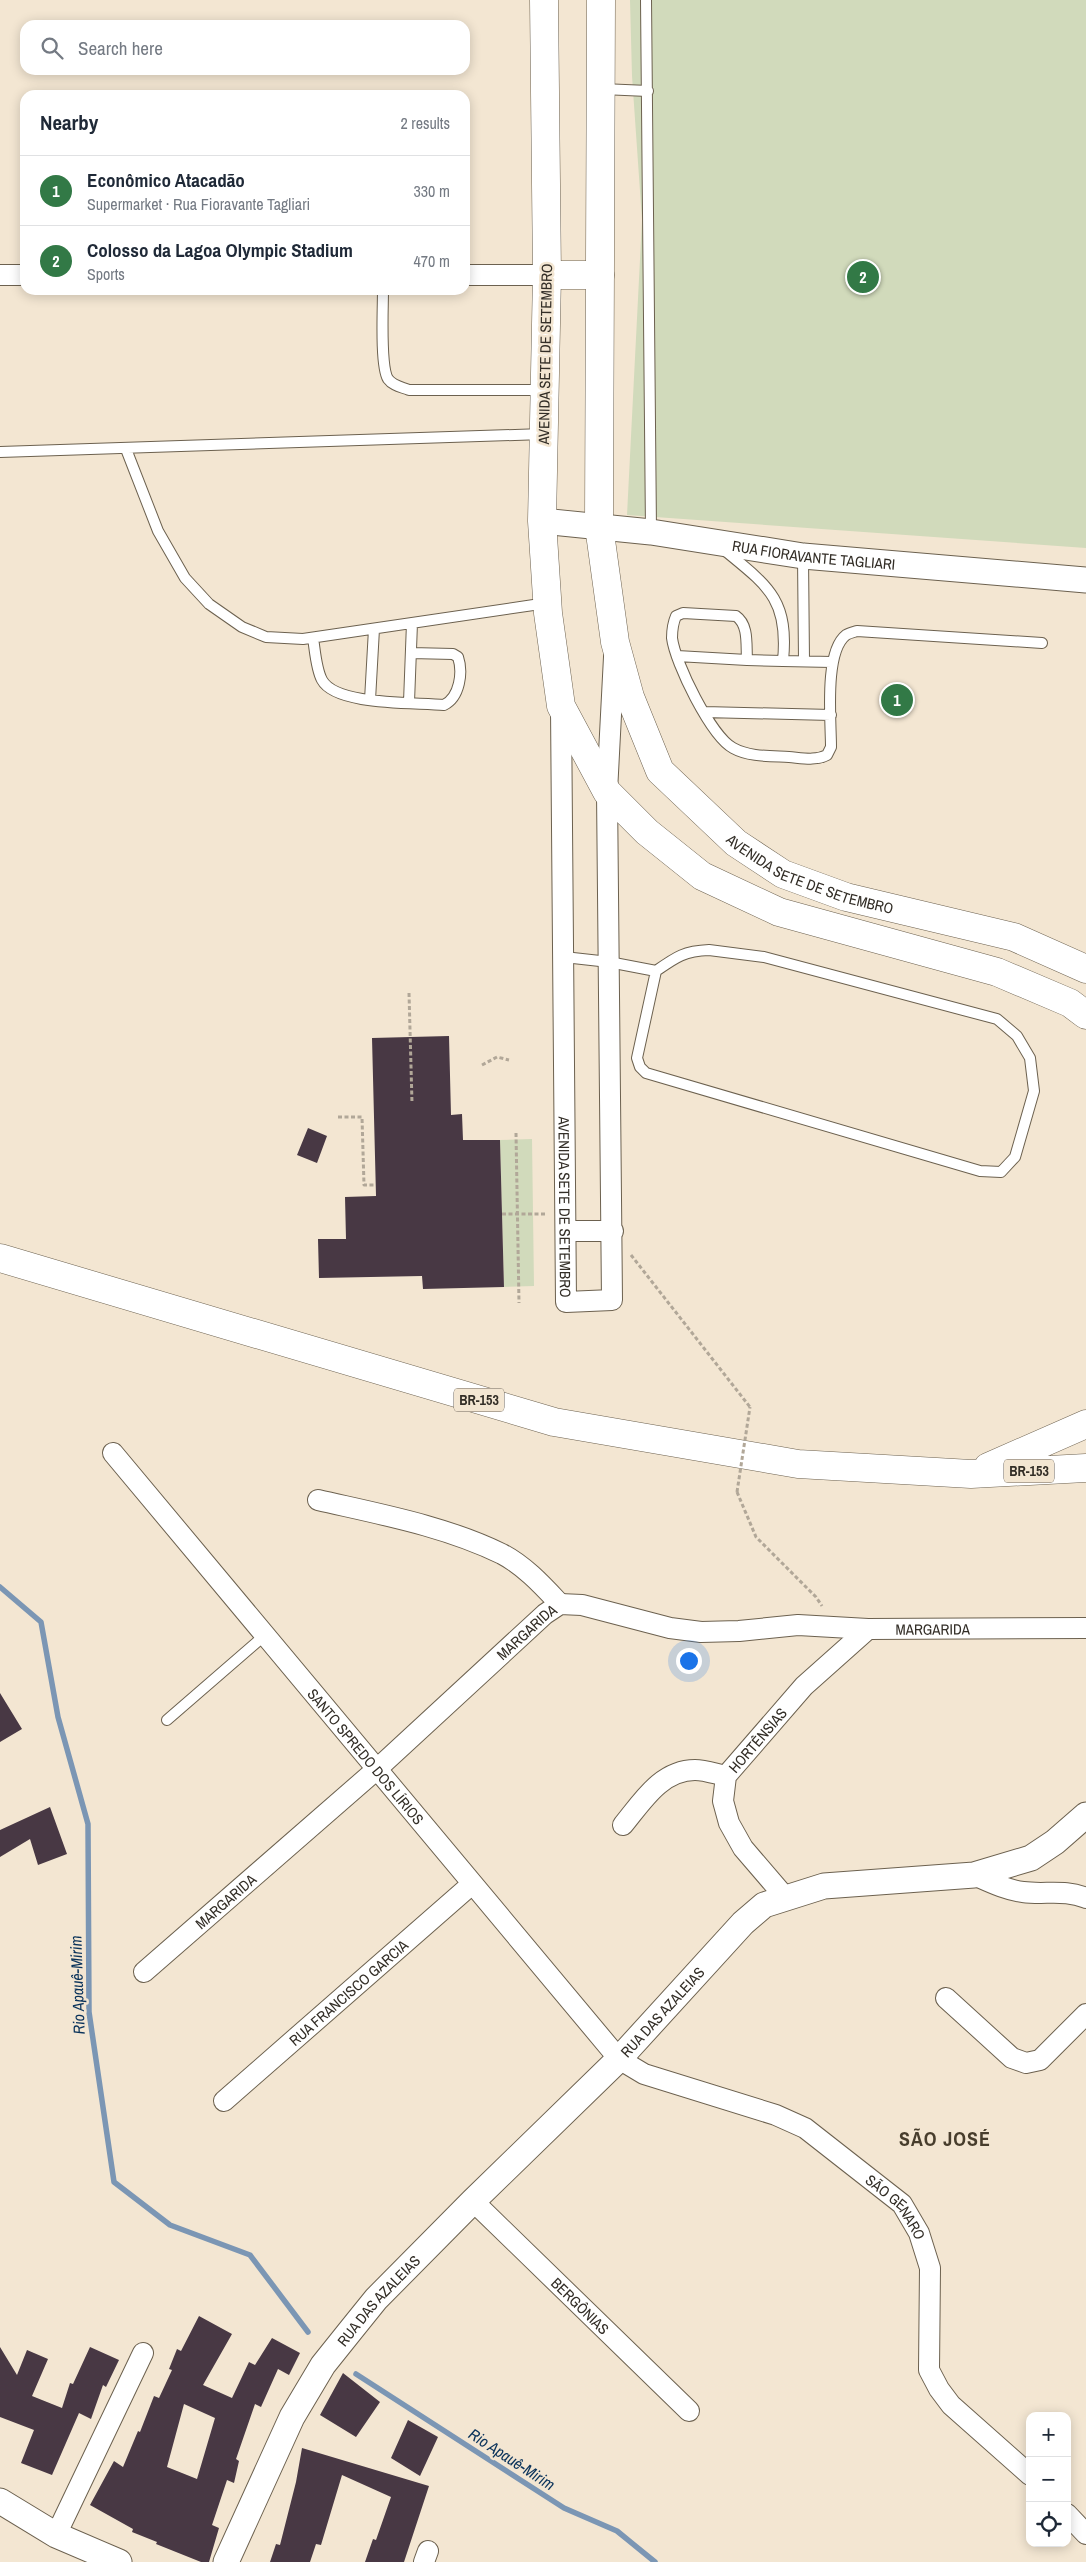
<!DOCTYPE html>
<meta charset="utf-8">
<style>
body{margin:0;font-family:"Archivo Narrow",sans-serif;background:#f2f2f3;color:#1f2937}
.controls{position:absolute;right:15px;bottom:15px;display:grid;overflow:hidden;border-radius:10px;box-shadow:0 2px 12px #0003}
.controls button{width:45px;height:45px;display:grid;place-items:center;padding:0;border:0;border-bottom:1px solid #e0e1e3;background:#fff;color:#1f2937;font:25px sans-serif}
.you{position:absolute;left:688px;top:1660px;width:18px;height:18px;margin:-12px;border:4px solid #fff;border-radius:50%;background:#1a73e8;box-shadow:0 0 0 8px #1a73e833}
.badge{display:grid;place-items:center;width:32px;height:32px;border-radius:50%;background:#327946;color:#fff;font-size:16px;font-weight:700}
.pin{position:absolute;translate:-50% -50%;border:2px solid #fff;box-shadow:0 1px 5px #0006}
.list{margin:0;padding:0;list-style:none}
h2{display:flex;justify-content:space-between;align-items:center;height:65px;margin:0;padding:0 20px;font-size:21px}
h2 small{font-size:16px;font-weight:400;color:#747a83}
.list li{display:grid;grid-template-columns:32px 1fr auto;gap:15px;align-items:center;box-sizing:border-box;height:70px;padding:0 20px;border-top:1px solid #e0e1e3}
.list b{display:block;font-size:19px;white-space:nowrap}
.list p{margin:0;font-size:16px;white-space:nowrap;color:#747a83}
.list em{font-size:16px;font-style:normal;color:#747a83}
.icon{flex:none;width:28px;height:28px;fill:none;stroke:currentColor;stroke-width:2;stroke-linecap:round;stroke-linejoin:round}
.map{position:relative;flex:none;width:1086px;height:2562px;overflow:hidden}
.search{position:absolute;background:#fff;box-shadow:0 2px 12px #0003;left:20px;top:20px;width:450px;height:55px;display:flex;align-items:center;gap:12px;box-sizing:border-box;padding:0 18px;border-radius:15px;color:#747a83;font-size:19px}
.panel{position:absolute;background:#fff;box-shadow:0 2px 12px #0003;left:20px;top:90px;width:450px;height:205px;border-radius:15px}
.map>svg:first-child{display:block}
</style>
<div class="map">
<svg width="1086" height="2562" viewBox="0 0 1086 2562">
<rect width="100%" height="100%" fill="#f3e6d2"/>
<!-- green -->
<path fill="#d1dabb" d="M630,0H1086V548L627,515L642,220L632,76Z
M532,1139L534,1286L504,1287L500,1140Z"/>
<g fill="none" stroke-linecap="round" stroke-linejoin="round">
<!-- stream -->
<path stroke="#7b96b4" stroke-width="5.5" d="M0,1587L41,1622L58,1717L88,1824L89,2012L114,2182L170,2225L250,2255L308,2332
M356,2374L564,2508L617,2531L655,2562"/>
</g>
<!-- building -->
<path fill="#483844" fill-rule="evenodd" d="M449,1036L451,1115L462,1114L463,1140H500L504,1287L423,1289L422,1276L319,1278L318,1239H346L345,1197L376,1196L372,1038Z
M308,1128L327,1136L317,1163L297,1155Z
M0,1693L22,1729L0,1742Z
M50,1807L67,1854L38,1865L30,1839L0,1857V1830Z
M199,2316L232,2334L203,2385L232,2398L249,2362L255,2365L272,2338L300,2353L289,2375L278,2369L261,2407L255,2404L236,2459L239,2461L234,2483L227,2480L212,2525L219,2528L209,2562H201L156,2544L157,2542L132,2532L133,2529L90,2505L114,2461L123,2467L138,2431L140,2432L154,2396L159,2398L172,2370L169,2369L177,2349L181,2351ZM184,2404L215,2418L197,2479L167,2467Z
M0,2347L17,2375L27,2350L48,2359L32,2396L62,2408L70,2383L73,2384L90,2347L119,2360L106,2387L103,2385L91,2419L79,2413L52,2475L21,2463L34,2430L0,2417Z
M343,2373L380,2402L356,2437L320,2415Z
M408,2420L438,2437L420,2476L391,2458Z
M302,2448L429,2486L404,2562H365L373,2539L376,2540L391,2497L342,2475L321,2545L316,2544L310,2562H270L276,2544L280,2545L296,2482Z"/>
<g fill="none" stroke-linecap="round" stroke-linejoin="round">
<defs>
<path id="service" d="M646,0L651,531
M602,89L648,91
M383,290C383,308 380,366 388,379C393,386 402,387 409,390H544
M126,449L158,531L185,578L209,604L242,627L266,637L303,639L547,603
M0,452L543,434
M723,549C768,586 789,599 783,661L747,660C746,645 749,625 736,616L683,613L676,616C673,623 672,630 672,638C675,663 711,736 733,748C749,757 771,756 789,757C802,758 816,761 827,755L831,747C831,721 824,652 846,635C849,633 854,632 857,631L1042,643
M803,557L804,661
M313,638C315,650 316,669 322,680C336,706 416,702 444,705C460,697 463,672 458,657L453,654L411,653
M677,656L747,660
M783,661L832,662
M370,700L374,629
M409,702L412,623
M704,712L831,715
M709,950L764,957L997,1019L1017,1036L1030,1058L1034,1091L1015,1157L1001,1172L980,1171L646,1073L640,1067L637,1058L656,971C676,957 684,951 709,950Z
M564,957L609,962L656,971
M167,1720L264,1636"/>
<g id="minor">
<path d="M0,275H25"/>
<path d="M465,275H547"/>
<path id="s1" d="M561,708L566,1302L612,1300L607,792L614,657"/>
<path d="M566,1231H613"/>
<path id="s2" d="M113,1453L619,2059L644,2074L776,2115L805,2128L902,2204L919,2233L930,2268L929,2370L939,2389L951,2405L1030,2475"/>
<path d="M318,1500C379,1514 445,1526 502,1554C525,1566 543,1586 560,1604"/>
<path d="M623,1825C642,1802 661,1770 695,1770C705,1770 716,1774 726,1776"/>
<path d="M974,1875C990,1882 1006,1890 1023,1892C1044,1895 1066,1889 1086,1898"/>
<path id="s3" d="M785,1897L743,1848L729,1823L723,1801L726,1776L804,1686L868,1629"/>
<path id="s4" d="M144,1972L377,1769L545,1614L560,1604L582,1605L670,1628L701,1632L739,1631L798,1625L868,1629L1086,1628"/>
<path d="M946,1998L1012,2058L1026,2063L1040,2060L1086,2014"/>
<path id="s5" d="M224,2101L472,1884"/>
<path id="s6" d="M473,2201L689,2411"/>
<path d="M1067,2514L1086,2534"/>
<path d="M56,2535L143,2353"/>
<path d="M424,2562L428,2551"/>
</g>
<g id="tertiary">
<path id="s7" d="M542,521L651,532L803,556L1086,580"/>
<path d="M0,2501L56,2535L119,2562"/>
<path id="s8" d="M226,2562L292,2417L323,2365L351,2330L376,2299L473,2201L619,2059L743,1923L764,1905L824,1886L974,1875L1031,1858L1055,1842L1086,1815"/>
</g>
<g id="primary">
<path d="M544,0L547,275L542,521L548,613L561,706L607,792L647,832L702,876L779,912L997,972L1070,1003L1086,1015"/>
<path id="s9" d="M601,0L599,526L615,642L630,697L660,771L736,843L783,874L846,897L1014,937L1086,969"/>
<path d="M547,275H600"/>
</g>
<path id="trunk" d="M0,1258L554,1422L798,1464L971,1474L1086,1468
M988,1467L1086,1424"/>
</defs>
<!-- service casing -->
<use href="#service" stroke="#6c614f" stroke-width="12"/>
<!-- minor casing -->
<use href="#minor" stroke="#6c614f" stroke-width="22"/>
<!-- tertiary casing -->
<use href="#tertiary" stroke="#6c614f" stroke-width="27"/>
<!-- primary casing -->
<use href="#primary" stroke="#6c614f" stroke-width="29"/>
<!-- trunk casing -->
<use href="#trunk" stroke="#6c614f" stroke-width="29"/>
<!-- path -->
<path stroke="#b1a798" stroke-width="3" stroke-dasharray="4 2.5" stroke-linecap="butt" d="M409,993L412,1103
M482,1065L497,1057L509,1060
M338,1117H362L364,1185H375
M516,1133L519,1303
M502,1214H546
M631,1255L750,1407
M737,1492L756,1537L816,1597L822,1606"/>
<!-- service -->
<use href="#service" stroke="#fff" stroke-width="10"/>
<!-- minor -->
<use href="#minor" stroke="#fff" stroke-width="20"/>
<!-- tertiary -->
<use href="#tertiary" stroke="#fff" stroke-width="25"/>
<!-- primary -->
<use href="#primary" stroke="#fff" stroke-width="28"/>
<!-- trunk -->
<use href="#trunk" stroke="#fff" stroke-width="28"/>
<!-- path-bridge -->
<path stroke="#b1a798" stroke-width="3" stroke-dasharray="4 2.5" stroke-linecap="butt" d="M737,1492L750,1407"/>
</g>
<g text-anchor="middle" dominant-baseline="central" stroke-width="5" stroke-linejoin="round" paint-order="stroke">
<!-- shield labels -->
<g fill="#f3e6d2" stroke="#6d655a" stroke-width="1">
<rect x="454" y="1388.5" width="50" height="23" rx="4"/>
<rect x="1004" y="1459.5" width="50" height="23" rx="4"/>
</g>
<g font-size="14" font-weight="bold" fill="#332e27">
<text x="479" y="1400">BR-153</text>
<text x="1029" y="1471">BR-153</text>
</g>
<!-- street labels -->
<g font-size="15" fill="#332e27" stroke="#f3e6d2">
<text transform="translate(545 354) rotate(-89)">AVENIDA SETE DE SETEMBRO</text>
<text stroke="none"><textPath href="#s7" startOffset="274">RUA FIORAVANTE TAGLIARI</textPath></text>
<text stroke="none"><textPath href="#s9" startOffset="966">AVENIDA SETE DE SETEMBRO</textPath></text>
<text stroke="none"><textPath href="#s1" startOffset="499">AVENIDA SETE DE SETEMBRO</textPath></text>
<text stroke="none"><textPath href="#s4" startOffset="932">MARGARIDA</textPath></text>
<text stroke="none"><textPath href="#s4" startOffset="512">MARGARIDA</textPath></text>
<text stroke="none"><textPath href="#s3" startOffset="189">HORTÊNSIAS</textPath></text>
<text stroke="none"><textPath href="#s2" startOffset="395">SANTO SPREDO DOS LÍRIOS</textPath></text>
<text stroke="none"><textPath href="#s4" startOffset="108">MARGARIDA</textPath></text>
<text stroke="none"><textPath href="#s5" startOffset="165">RUA FRANCISCO GARCIA</textPath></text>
<text stroke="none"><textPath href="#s8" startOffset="710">RUA DAS AZALEIAS</textPath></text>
<text stroke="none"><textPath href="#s2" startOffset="1110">SÃO GENARO</textPath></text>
<text stroke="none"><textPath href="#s8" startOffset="305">RUA DAS AZALEIAS</textPath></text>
<text stroke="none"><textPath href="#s6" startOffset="150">BERGÔNIAS</textPath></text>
</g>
<!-- water labels -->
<g font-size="16" font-style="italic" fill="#09325a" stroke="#f3e6d2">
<text transform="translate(77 1985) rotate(-92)">Rio Apauê-Mirim</text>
<text transform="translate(512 2459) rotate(33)">Rio Apauê-Mirim</text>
</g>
<!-- district labels -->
<g font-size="20" font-weight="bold" letter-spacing="1" fill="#473d2c" stroke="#f3e6d2">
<text x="945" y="2138">SÃO JOSÉ</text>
</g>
</g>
</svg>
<div class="controls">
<button>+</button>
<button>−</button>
<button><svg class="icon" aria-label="locate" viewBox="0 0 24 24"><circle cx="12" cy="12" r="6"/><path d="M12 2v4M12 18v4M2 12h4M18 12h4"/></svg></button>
</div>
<div class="you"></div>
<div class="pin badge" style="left:897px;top:700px">1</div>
<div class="pin badge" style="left:863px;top:277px">2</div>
<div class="search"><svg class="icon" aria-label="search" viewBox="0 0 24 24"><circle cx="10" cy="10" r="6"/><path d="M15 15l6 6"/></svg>Search here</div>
<section class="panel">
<h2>Nearby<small>2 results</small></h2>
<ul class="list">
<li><span class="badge">1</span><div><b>Econômico Atacadão</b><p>Supermarket · Rua Fioravante Tagliari</p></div><em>330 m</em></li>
<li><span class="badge">2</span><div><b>Colosso da Lagoa Olympic Stadium</b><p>Sports</p></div><em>470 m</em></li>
</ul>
</section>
</div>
